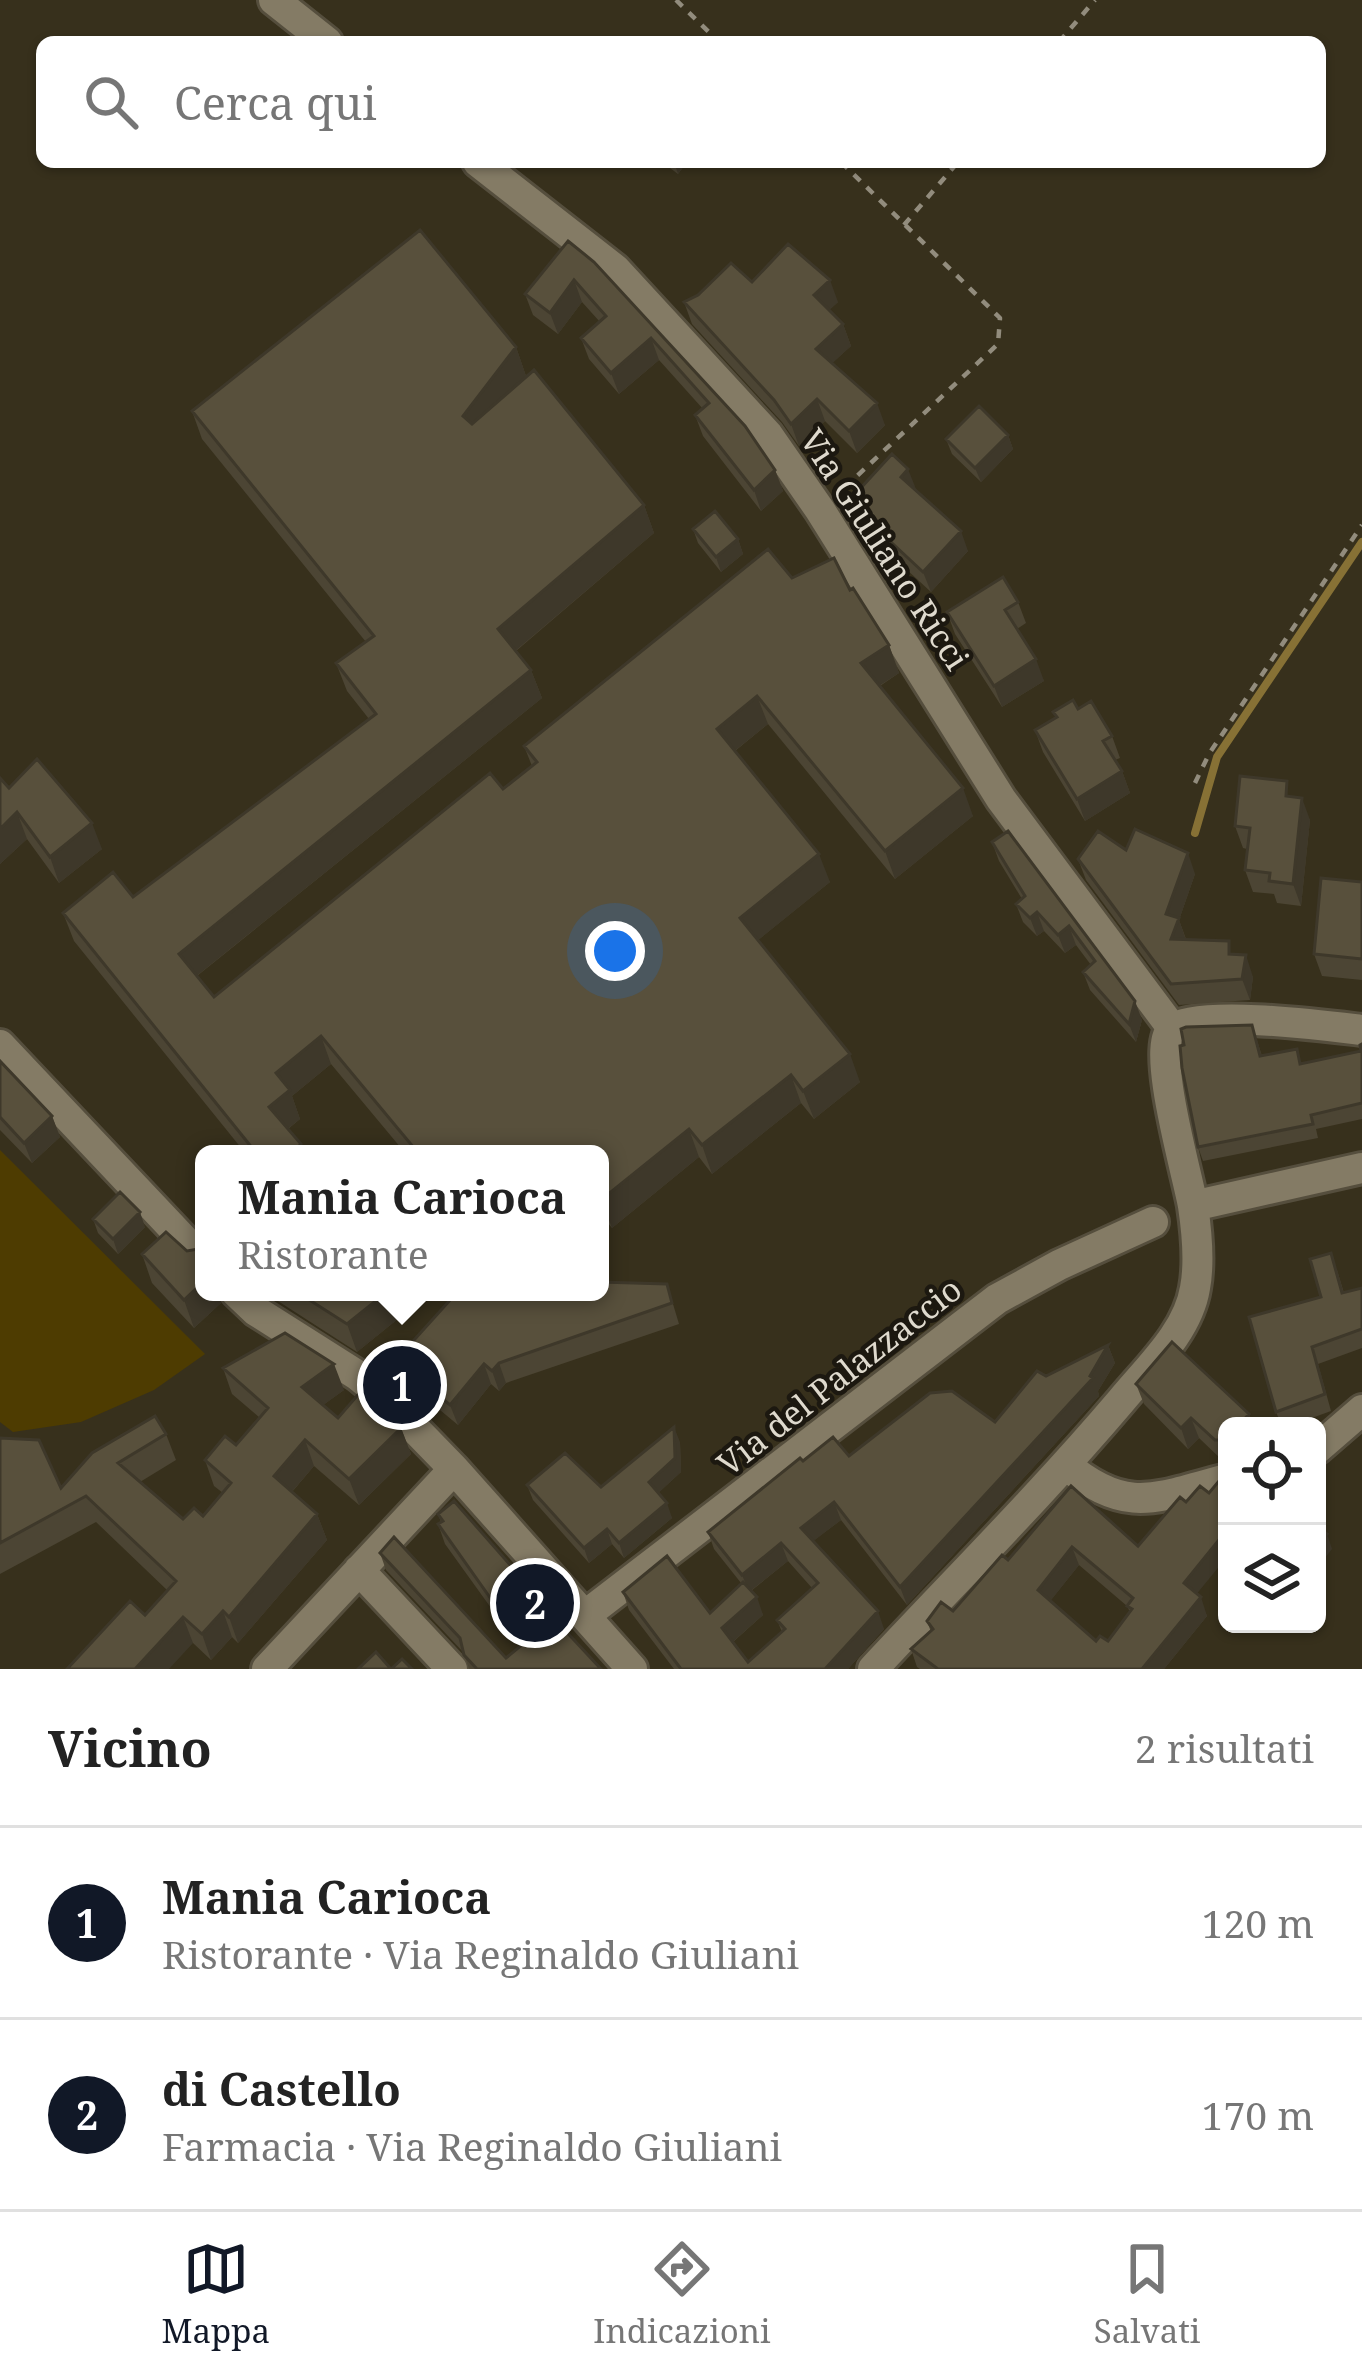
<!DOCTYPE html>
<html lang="it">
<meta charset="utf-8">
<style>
body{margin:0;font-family:"Noto Serif",serif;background:#f6f6f6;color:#222}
.controls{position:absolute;right:36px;bottom:36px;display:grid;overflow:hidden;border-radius:18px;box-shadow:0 3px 9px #0004}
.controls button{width:108px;height:108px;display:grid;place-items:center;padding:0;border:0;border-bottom:3px solid #e0e0e0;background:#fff;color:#222;font:60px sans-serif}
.you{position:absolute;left:615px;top:951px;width:42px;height:42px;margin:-30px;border:9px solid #fff;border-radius:50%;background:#1a73e8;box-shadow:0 0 0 18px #1a73e833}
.badge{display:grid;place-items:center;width:78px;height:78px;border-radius:50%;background:#111827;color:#fff;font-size:39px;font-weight:700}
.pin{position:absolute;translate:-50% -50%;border:6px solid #fff;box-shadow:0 3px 12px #0006}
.popup{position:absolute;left:195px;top:1145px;width:414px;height:156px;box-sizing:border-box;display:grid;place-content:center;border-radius:18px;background:#fff;filter:drop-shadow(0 3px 9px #0005);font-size:39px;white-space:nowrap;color:#767676}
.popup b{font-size:45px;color:#222}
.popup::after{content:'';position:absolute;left:50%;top:100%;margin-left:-24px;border:24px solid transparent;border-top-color:#fff}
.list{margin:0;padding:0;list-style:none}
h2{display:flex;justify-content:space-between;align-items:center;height:156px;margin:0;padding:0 48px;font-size:51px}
h2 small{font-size:39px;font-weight:400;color:#767676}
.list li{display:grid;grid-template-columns:78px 1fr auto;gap:36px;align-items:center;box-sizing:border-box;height:192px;padding:0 48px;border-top:3px solid #e0e0e0}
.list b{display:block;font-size:45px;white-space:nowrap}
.list p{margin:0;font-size:39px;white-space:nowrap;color:#767676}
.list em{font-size:39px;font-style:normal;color:#767676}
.icon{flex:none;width:66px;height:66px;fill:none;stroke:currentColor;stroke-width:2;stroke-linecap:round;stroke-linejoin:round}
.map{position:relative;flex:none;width:1362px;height:1669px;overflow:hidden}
.search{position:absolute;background:#fff;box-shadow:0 3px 9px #0004;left:36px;right:36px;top:36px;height:132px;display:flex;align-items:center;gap:30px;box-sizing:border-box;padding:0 42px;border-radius:18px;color:#767676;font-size:45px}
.sheet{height:540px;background:#fff}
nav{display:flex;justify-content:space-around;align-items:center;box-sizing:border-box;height:168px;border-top:3px solid #e0e0e0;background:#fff;font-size:33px;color:#767676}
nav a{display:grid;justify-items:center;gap:6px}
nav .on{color:#111827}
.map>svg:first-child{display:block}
</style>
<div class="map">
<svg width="1362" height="1669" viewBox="0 0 1362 1669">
<rect width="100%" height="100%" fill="#37301c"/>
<!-- green -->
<path fill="#4e3c01" d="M0,1150L205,1354L154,1390L81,1422L13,1432L0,1422Z"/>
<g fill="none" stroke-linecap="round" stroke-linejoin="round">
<!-- stream -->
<path stroke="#877135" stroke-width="8" d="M1195,833L1217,757L1362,542"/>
<defs>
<path id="minor" d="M274,0L327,42
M478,162L615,269L768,435L820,510L1001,799L1172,1028
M0,1045L204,1261
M1193,1206L1362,1168
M236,1292L256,1311L357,1375L386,1399L454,1469L632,1669
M1317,1449L1362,1410
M1066,1465C1127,1516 1157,1497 1227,1479
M359,1570L452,1669
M587,1614L997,1299L1059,1265L1153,1222
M267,1669L454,1469
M873,1669C956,1580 1042,1494 1121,1401C1148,1368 1188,1332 1195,1288C1200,1262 1197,1233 1193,1206C1188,1176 1150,1047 1172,1029C1197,1009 1328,1026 1362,1030"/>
</defs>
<!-- minor casing -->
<use href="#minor" stroke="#554e3d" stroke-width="36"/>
<!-- path -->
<path stroke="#928c7d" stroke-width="4.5" stroke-dasharray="9 9" stroke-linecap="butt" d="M676,0L719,42
M1059,42L1095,0
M841,162L1000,318L998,344L842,490
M904,225L958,162
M1195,783L1209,754L1362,525"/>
<!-- minor -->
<use href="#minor" stroke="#847b65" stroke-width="30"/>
</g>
<!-- wall -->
<path fill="#4c4534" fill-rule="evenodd" d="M662,162H687L678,174Z
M568,241L775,470L783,491L761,511L703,436L695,415L703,409L659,360L619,394L589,359L581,338L600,322L582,302L558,334L533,315L525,294Z
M752,282L838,302L829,310L843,324L851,346L832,363L885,425L857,453L825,421L799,446L782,422L692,324L684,302Z
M516,347L526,376L523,379L644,505L654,533L516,651L531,670L542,698L197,976L214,997L503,789L532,766L524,746L792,578L850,590L889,645L899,673L880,686L973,816L895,879L768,724L735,751L830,882L758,940L860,1082L814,1119L801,1103L712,1174L699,1157L612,1228L600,1214V1154H406L331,1064L292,1096L300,1119L288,1129L305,1154H246L74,941L63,913L133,897L369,719L347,691L336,663L366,642L202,439L192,411Z
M1008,435L1013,449L981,482L952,454L946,439Z
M915,489L968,551L931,592L855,522L848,502Z
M693,529L738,539L743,554L721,572L698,543Z
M1018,602L1026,623L1017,629L1044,681L1002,707L955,634L947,612Z
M1078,709L1112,736L1120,758L1115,760L1122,771L1130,793L1085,821L1043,752L1035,730L1056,717L1053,712Z
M0,778L9,788L102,849L59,883L27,839L0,864Z
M1293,797L1310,820L1301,906L1277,903L1274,894L1253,892L1245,870L1247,849L1243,848L1235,826Z
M1008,831L1142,1020L1136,1042L1090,990L1083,972L1091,965L1076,945L1065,953L1044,931L1037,936L1023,922L1016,904L1022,899L999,861L992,842Z
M1126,850L1195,874L1179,920L1186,939L1234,954L1253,977L1250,1000L1179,1005L1086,880L1078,859Z
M1362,882V980L1322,976L1314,954Z
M1252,1025L1262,1056L1303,1063L1361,1051L1362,1044V1119L1316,1129L1318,1138L1203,1161L1198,1147Z
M0,1061L52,1116L60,1137L32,1163L0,1130Z
M93,1219L145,1227L118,1254L98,1233Z
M187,1251L221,1303L194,1328L152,1283L142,1254Z
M1337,1270L1344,1293L1362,1288V1348L1318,1364L1331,1411L1290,1426H1282L1276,1412L1321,1297Z
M667,1284L679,1324L506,1383L499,1391L491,1384L458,1425L404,1380L396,1360L504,1298Z
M264,1292H430V1293L357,1352Z
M1108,1345L1115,1363L1098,1391L1099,1396L907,1605L841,1520L813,1541L884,1629L848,1669H674L629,1610L623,1592L710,1613L741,1583L714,1549L708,1532L803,1461L849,1456L995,1422L1046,1376ZM788,1561L812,1588L777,1620L782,1632L748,1662L733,1642L763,1615L751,1591Z
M223,1368L344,1390L323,1405L338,1418L401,1428L411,1454L359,1505L314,1466L292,1492L317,1514L327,1540L238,1643L232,1637L211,1660L193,1643L145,1615L167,1590L96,1522L0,1574V1438L61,1488L166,1434L176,1460L140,1482L183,1519L203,1516L223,1493L214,1486L205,1460L236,1445L260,1418L232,1394Z
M1136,1384L1249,1414L1253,1426H1227V1460H1222L1199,1438L1188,1449L1144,1404Z
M680,1442L681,1472L658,1493L672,1518L624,1558L612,1544L589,1563L533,1500L527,1485L601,1487Z
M1071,1486L1138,1546L1197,1594L1207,1616L1164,1669H920L917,1667L911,1649L931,1632L927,1621L953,1611L1008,1560ZM1079,1565L1127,1606L1130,1612L1108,1641H1096L1050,1601Z
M438,1514L526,1595L517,1602L520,1611L504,1626L445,1544L438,1524L441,1522Z
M380,1553L506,1658L543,1642L601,1669H469L464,1653L386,1570Z"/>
<!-- shaded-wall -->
<path fill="#3e382a" d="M674,162H687L678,174Z
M574,280L582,302L558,334L550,313Z
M830,280L838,302L822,317L814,295Z
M843,324L851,346L824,371L816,349Z
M651,338L659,360L619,394L611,373Z
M516,347L526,376L474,444L463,416Z
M817,399L825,421L799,446L791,424Z
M877,403L885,425L857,453L849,431Z
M1008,435L1013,449L981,482L975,468Z
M908,469L916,489L908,497L901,477Z
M775,470L783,491L761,511L754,490Z
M644,505L654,533L508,657L498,629Z
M961,531L968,551L931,592L923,572Z
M738,539L743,554L721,572L716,557Z
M889,645L899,673L871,691L861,663Z
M1036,659L1044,681L1002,707L994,686Z
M531,670L542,698L189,982L179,954Z
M757,696L768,724L727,757L717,729Z
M1122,771L1130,793L1085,821L1077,799Z
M963,788L973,816L895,879L885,851Z
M1302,798L1310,820L1301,906L1293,884Z
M17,812L27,839L0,864V829Z
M92,823L102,849L59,883L50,857Z
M1188,853L1195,874L1179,920L1186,940L1171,939L1166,914Z
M819,854L830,882L751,946L740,918Z
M1037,912L1044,931L1037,936L1030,918Z
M1069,926L1076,945L1065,953L1058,935Z
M1246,955L1253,977L1250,1000L1242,979Z
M1135,1001L1142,1020L1136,1042L1129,1024Z
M321,1036L331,1064L292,1096L300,1119L280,1135L269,1107L276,1073Z
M850,1054L860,1082L814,1119L803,1091Z
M791,1075L801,1103L712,1174L702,1145Z
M52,1116L60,1137L32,1163L24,1143Z
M689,1129L699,1157L612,1228L601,1200Z
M301,1144L305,1154H291Z
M140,1212L145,1227L118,1254L113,1239Z
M204,1281V1292H219L221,1303L194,1328L184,1300Z
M387,1292L430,1293L357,1352L347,1324Z
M1108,1345L1115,1363L1098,1391L1099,1396L907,1605L900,1587L1090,1376Z
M499,1363L506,1383L499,1391L492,1371Z
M334,1364L344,1390L311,1414L302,1387Z
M484,1364L491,1384L458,1425L450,1405Z
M1249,1414L1253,1426H1238Z
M1191,1418L1199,1438L1188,1449L1181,1428Z
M674,1427L680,1442L681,1472L654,1497L649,1482Z
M401,1428L411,1454L359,1505L349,1479Z
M305,1440L314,1466L283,1502L274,1476Z
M834,1502L841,1520L807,1546L801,1528Z
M667,1503L672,1518L624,1558L619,1543Z
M317,1514L327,1540L238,1643L229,1617Z
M607,1529L612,1544L589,1563L584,1548Z
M1227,1530V1557L1190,1602L1184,1583Z
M1327,1534L1332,1549L1317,1568V1546Z
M781,1543L788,1561L749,1592L742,1575Z
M1072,1547L1079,1565L1044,1609L1038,1590Z
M519,1575L526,1595L517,1602L520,1611L504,1626L496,1606L507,1584Z
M757,1597L763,1615L728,1646L722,1628Z
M1201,1597L1207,1616L1164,1669H1142Z
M223,1611L232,1637L211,1660L202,1634Z
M878,1611L884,1629L848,1669H825Z
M183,1617L193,1643L169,1669H135Z"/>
<!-- building -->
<path fill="#58503c" stroke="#3e382a" stroke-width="3" fill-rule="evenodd" d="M420,230L516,347L463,416L472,424L534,370L644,505L498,629L531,670L179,954L214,997L490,773L503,789L537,762L524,746L768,549L792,578L834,558L850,590L853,588L889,645L861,663L963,788L885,851L757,696L717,729L819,854L740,918L850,1054L803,1091L791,1075L702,1145L689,1129L601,1200L600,1154H419L321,1036L276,1073L290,1090L269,1107L301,1144L291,1154H257L63,913L113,872L133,897L376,714L336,663L374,636L192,411Z
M568,241L594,262L745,426L775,470L754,490L695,415L709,403L651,338L611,373L581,338L606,316L574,280L550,313L525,294Z
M788,244L830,280L814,295L843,324L816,349L877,403L849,431L817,399L791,424L774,400L684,302L698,295L731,263L752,282Z
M979,406L1008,435L975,468L946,439Z
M892,454L908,469L901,477L961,531L923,572L848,502Z
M715,511L738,539L716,557L693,529Z
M1003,577L1018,602L1005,610L1036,659L994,686L947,612Z
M1073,700L1078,709L1091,701L1112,736L1103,741L1122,771L1077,799L1035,730L1057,717L1053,712Z
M37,759L92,823L50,857L17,812L0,829V778L9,788Z
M1240,776L1287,781L1286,796L1302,798L1293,884L1269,881L1270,873L1245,870L1250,828L1235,826Z
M1135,829L1188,853L1166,914L1179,918L1171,939L1229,941V954L1246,955L1242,979L1171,984L1078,859L1098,831L1126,850Z
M1008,831L1135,1001L1129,1024L1083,972L1095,961L1069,926L1058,935L1037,912L1030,918L1016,904L1025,896L992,842Z
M1321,878L1362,882V959L1314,954Z
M1252,1025L1260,1056L1297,1049L1300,1064L1361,1051L1360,1045L1362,1044V1103L1311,1115L1313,1124L1198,1147L1182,1068L1180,1046L1184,1045L1181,1029L1186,1027Z
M0,1061L52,1116L24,1143L0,1117Z
M120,1192L140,1212L113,1239L93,1219Z
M166,1232L187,1251L204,1248V1281L184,1300L142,1254Z
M1331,1253L1342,1293L1362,1288V1329L1312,1347L1325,1394L1276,1412L1249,1317L1321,1297L1310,1259Z
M600,1282L667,1284L672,1303L499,1363L492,1371L484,1364L450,1405L396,1360L451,1299L504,1298L530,1292H600Z
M297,1292H387L347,1324Z
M285,1333L334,1364L302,1387L338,1418L363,1389L401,1428L349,1479L305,1440L274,1476L317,1514L229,1617L223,1611L202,1634L183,1617L135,1669H67L130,1601L145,1615L176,1581L86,1496L0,1543V1438L39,1440L61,1488L92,1453L155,1416L166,1434L118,1463L183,1519L194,1508L203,1516L231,1483L205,1460L225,1436L236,1445L268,1408L223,1368Z
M1172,1342L1249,1414L1238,1426H1227V1437L1224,1440H1215L1191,1418L1181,1428L1136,1384Z
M1108,1345L1090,1376L1093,1378L900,1587L834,1502L801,1528L878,1611L825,1669H681L623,1592L667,1556L710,1613L743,1582L757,1597L722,1628L748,1662L785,1629L777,1620L818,1583L781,1543L742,1575L708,1532L800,1458L803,1461L833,1437L849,1456L930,1393L952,1391L995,1422L1037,1371L1046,1376Z
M674,1427L675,1458L649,1482L667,1503L619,1543L607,1529L584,1548L527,1485L565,1453L601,1487Z
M1227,1478V1530L1184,1583L1201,1597L1142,1669H938L911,1649L933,1629L927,1621L941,1602L953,1611L1002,1555L1008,1560L1071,1486L1138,1546L1180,1497L1186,1502L1200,1486L1209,1493L1219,1481ZM1072,1547L1133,1598L1127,1606L1132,1609L1108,1641L1100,1636L1096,1641L1038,1590Z
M454,1501L519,1575L507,1584L513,1592L496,1606L438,1524L443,1521L438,1514Z
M1317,1526L1327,1534L1317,1546Z
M394,1537L506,1658L535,1634L543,1642L561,1626L601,1669H477L464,1655L460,1638L380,1553Z
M376,1652L391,1669L402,1659L412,1669H358Z"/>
<g text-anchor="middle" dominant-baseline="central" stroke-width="9" stroke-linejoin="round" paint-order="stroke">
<!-- street labels -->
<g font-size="33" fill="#dfdace" stroke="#1c1810">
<text transform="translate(885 549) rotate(57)">Via Giuliano Ricci</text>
<text transform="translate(839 1376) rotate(-38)">Via del Palazzaccio</text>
</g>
</g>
</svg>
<div class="controls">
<button><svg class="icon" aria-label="locate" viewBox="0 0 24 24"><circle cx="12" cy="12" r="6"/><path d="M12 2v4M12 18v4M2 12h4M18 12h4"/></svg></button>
<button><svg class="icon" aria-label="layers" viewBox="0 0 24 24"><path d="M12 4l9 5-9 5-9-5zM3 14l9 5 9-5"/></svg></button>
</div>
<div class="you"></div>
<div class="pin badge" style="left:402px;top:1385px">1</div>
<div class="popup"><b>Mania Carioca</b>Ristorante</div>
<div class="pin badge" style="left:535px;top:1603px">2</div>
<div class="search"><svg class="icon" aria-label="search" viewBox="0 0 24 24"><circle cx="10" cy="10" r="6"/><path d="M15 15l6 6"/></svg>Cerca qui</div>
</div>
<section class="sheet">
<h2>Vicino<small>2 risultati</small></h2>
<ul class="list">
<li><span class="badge">1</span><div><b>Mania Carioca</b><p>Ristorante · Via Reginaldo Giuliani</p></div><em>120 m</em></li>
<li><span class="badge">2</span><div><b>di Castello</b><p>Farmacia · Via Reginaldo Giuliani</p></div><em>170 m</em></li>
</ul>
</section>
<nav>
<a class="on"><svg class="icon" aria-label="map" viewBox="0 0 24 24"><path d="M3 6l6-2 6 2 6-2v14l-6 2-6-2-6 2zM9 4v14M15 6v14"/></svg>Mappa</a>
<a><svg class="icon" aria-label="directions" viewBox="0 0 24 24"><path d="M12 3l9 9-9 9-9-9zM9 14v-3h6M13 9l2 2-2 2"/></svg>Indicazioni</a>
<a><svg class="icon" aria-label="saved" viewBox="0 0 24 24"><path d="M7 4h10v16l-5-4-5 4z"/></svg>Salvati</a>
</nav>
